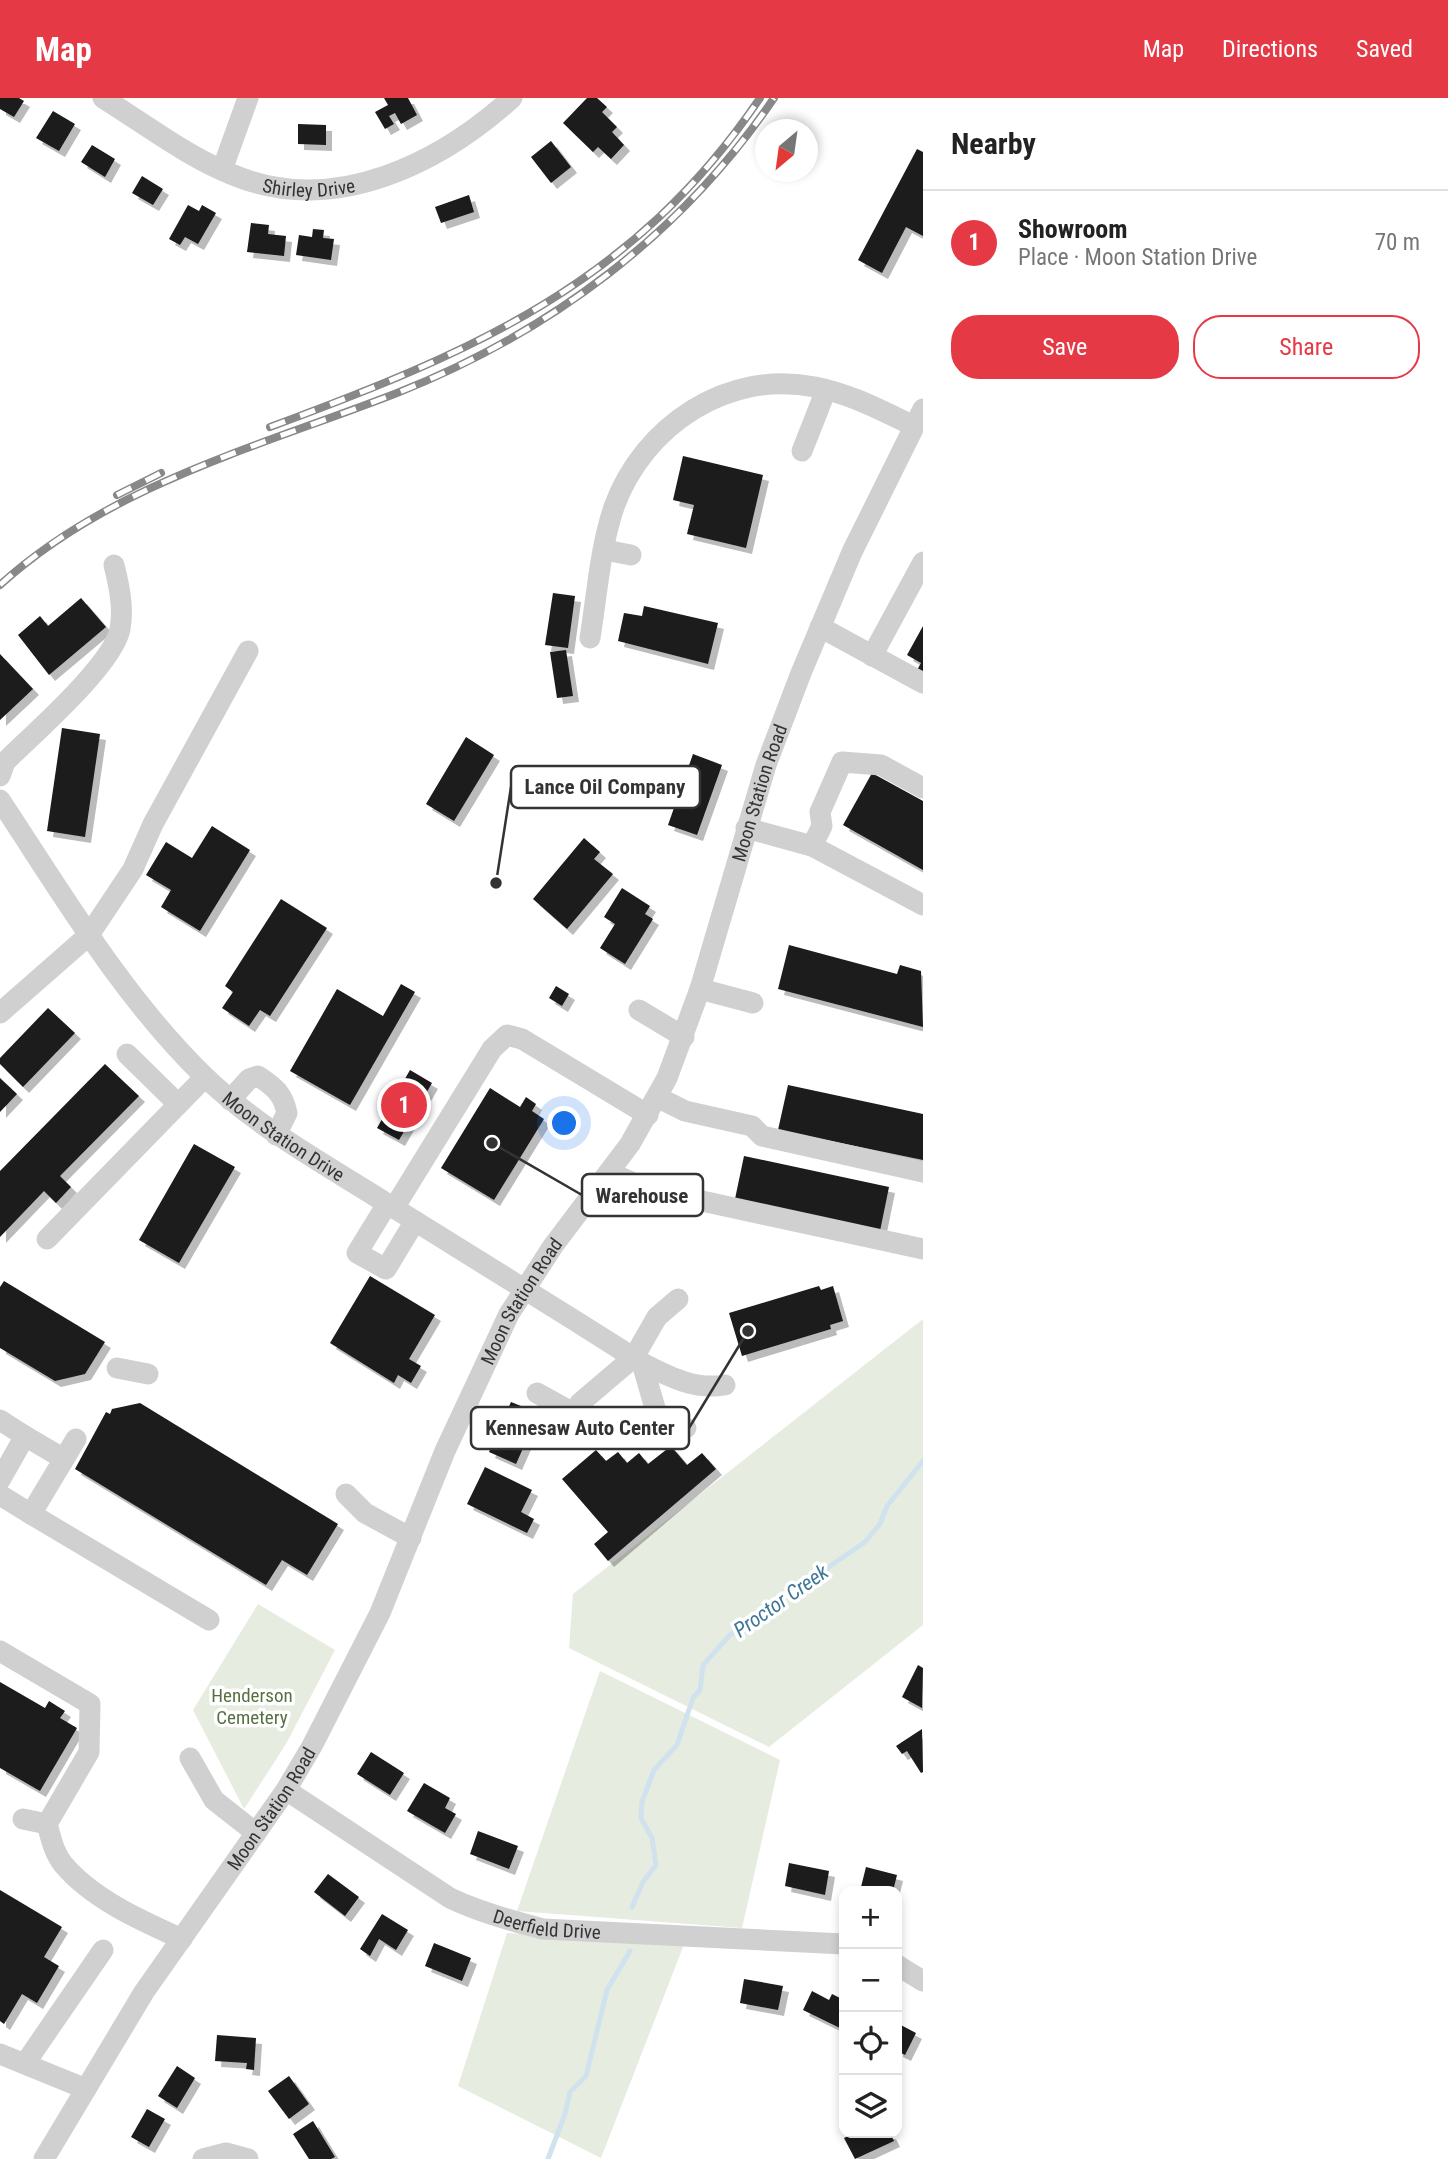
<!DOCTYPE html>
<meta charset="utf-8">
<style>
body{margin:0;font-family:"Roboto Condensed",sans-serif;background:#f6f6f6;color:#222}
.controls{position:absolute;right:21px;bottom:21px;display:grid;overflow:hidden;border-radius:14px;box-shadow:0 4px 10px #0003}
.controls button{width:63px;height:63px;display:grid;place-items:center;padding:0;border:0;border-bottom:2px solid #e0e0e0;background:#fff;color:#222;font:35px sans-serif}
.compass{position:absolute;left:755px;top:21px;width:63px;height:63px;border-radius:50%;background:#fff;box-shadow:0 4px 10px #0003;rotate:209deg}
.you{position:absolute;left:565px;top:1026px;width:24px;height:24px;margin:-18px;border:5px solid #fff;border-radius:50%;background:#1a73e8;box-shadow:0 0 0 10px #1a73e833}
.badge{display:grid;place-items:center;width:46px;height:46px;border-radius:50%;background:#e63946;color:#fff;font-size:23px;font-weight:700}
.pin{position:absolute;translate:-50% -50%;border:4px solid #fff;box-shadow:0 2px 7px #0006}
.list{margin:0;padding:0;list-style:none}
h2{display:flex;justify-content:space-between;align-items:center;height:91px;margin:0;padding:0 28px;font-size:30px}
h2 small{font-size:23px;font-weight:400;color:#767676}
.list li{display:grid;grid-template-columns:46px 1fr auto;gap:21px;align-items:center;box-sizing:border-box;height:105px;padding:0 28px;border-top:2px solid #e0e0e0}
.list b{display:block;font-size:26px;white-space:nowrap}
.list p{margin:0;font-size:23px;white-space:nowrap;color:#767676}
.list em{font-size:23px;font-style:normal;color:#767676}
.actions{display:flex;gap:14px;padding:21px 28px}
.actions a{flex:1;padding:16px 0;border:2px solid #e63946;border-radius:28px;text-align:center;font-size:24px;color:#e63946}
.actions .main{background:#e63946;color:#fff}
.icon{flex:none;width:38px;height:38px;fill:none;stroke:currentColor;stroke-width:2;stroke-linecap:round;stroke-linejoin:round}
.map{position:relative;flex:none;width:923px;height:2061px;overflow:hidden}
header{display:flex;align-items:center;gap:42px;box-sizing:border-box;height:98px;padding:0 35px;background:#e63946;color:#fff}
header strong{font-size:33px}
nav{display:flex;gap:38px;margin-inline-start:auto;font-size:24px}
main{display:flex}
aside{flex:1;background:#fff}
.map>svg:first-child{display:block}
</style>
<header>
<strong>Map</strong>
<nav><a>Map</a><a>Directions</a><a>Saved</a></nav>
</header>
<main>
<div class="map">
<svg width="923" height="2061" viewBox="0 0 923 2061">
<defs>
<filter id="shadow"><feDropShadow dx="6" dy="6" stdDeviation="0" flood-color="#0004"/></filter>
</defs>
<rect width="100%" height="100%" fill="#fff"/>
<!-- green -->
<path fill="#e6ecdf" d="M923,1221V1527L769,1649L569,1550L573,1496Z
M258,1506L335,1552L286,1646L244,1711L193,1612Z
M600,1573L780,1662L742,1830L517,1813Z
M507,1835L685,1844L601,2060L458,1988Z"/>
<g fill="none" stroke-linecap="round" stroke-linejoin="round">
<!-- stream -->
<path stroke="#cfe2ee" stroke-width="5" d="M632,1809L643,1784L656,1767L652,1740L641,1720L642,1704L654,1672L677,1647L693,1600L700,1592L703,1567L730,1537L865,1444L880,1426L887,1408L923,1363
M548,2061L565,2016L570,1994L586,1978L607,1892L630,1853"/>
</g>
<!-- building -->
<path fill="#1a1a1a" filter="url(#shadow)" d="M0,0H19L24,3L14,19L0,11Z
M384,0H408L417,17L401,26L395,15L389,18L394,26L385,31L375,14L388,7Z
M587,0H597L607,9L602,14L617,29L612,34L624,47L611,61L598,49L593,54L563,25Z
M53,13L75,26L59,53L36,40Z
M298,26L326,27V47L298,46Z
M551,43L571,69L551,85L531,59Z
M92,47L115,61L105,79L81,64Z
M917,51L923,54V138L906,129L882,175L858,162Z
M142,78L163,91L153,107L132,95Z
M469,97L474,114L441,125L435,109Z
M188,107L199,113L202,107L216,115L198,146L185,139L180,147L169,141Z
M251,125L269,127L268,136L286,138L284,158L247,154Z
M313,131L324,132L323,140L334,141L331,162L296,157L299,137L312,139Z
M683,358L763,377L746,450L687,436L694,407L673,402Z
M553,495L575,498L568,550L545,547Z
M81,500L106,529L49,577L18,537L40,518L48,528Z
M644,508L718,525L708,566L618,543L624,515L642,518Z
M923,528V575L917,572L921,565L907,557Z
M566,552L573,598L557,600L550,554Z
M0,556L33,591L0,622Z
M62,630L100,636L85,739L47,733Z
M466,639L494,657L454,723L426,706Z
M693,656L722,667L697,737L668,727Z
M872,675L923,703V772L843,727Z
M212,728L250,752L200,833L161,809L171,792L146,777L166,744L192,760Z
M584,740L600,754L594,761L613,776L567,831L533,801Z
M622,790L650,808L645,816L653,821L625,866L600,850L615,826L604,819Z
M281,801L327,830L270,918L260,912L249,928L222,910L233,894L225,888Z
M789,847L897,876L900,867L921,873L923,929L778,891Z
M401,886L415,894L350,1007L290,973L337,891L383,918Z
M556,888L569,896L562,908L549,900Z
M48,910L75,935L23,989L0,966V960Z
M105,966L139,998L60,1078L71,1089L56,1105L44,1093L0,1139V1073Z
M410,972L432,985L399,1042L377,1030Z
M0,980L17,996L0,1014Z
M788,987L923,1016V1062L778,1032Z
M490,990L520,1009L526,999L536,1006L532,1013L544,1021L494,1102L441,1070Z
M194,1046L235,1069L179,1165L139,1142Z
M744,1058L889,1089L880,1133L735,1101Z
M370,1178L435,1217L409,1261L421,1268L411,1285L398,1277L394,1285L330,1245Z
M4,1183L105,1244L85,1276L55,1283L0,1250V1189Z
M819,1188L821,1192L833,1188L843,1223L830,1227L831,1231L742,1258L729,1215Z
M511,1304L526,1310L528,1339L516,1366L489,1354Z
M140,1305L338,1426L307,1477L282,1462L266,1487L75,1371L106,1314L110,1316L112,1311Z
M671,1348L687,1367L702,1355L716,1371L608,1463L594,1446L608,1434L562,1381L596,1352L606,1363L618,1354L627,1365L639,1355L648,1366Z
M485,1369L532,1392L521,1414L534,1421L527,1435L467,1406Z
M918,1567L923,1570L922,1610L902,1599Z
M0,1584L45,1610L49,1603L65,1613L60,1620L77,1630L40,1693L0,1670Z
M922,1631L923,1674L921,1675L907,1653L902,1656L896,1648Z
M371,1654L404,1675L390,1697L357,1676Z
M424,1685L450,1700L445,1710L456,1716L445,1735L407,1713Z
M478,1733L518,1748L509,1771L470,1756Z
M789,1765L829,1773L825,1797L785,1788Z
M866,1769L897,1777L893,1793H860Z
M328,1776L359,1799L345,1818L314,1794Z
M0,1792L62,1829L44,1859L59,1868L37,1905L22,1896L4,1926L0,1923Z
M382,1816L408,1832L396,1852L379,1841L370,1858L360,1851Z
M434,1845L471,1860L462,1883L425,1868Z
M744,1881L783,1888L778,1912L740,1905Z
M812,1893L829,1902L832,1896L844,1902L842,1931L803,1912Z
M897,1925L916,1935L905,1957L897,1953Z
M217,1937L256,1940L254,1972L246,1971L247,1965L215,1963Z
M177,1968L195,1980L177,2010L158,1998Z
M289,1978L309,2006L289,2021L268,1993Z
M147,2011L165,2021L149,2049L131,2039Z
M313,2023L335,2059L331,2061H309L293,2036Z
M855,2035H890L894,2043L855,2061L844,2040Z"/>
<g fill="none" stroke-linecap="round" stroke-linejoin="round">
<!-- minor -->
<g stroke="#d0d0d0" stroke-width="21">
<path id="s1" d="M103,0C148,28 191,62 241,80C338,116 440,65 512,0"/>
<path d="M222,72L248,0"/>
<path d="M802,353L826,292"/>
<path d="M605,452L631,457"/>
<path d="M820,529L923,585"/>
<path d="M590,540C597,497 600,450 614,409C643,328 728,271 815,289C851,296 882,313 914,328"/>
<path d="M872,558L923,464"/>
<path d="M0,678L5,664C33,636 113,567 120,531C124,510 119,487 114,467"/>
<path id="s2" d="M0,702C63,797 122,898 204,978C258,1030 323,1065 386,1105C471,1158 557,1211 642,1265C670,1279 694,1292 725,1287"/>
<path d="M746,730L812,748L923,807"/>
<path d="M812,748L822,728L820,714L842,664L881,667L923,690"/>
<path d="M700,891L753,905"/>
<path d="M639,912L684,939"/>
<path d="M0,915L89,837L133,771L153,726L248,553"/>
<path d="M127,956L178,1006"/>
<path d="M657,999L685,1013L752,1028L762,1038L923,1074"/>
<path d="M230,1002L249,981L258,978C275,989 283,996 287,1015L276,1037"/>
<path d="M609,1074L647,1091L923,1151"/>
<path d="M387,1106L357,1155L386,1171L415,1123"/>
<path d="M394,1110L492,951L507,937L522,941L648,1017"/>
<path d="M47,1141L205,979"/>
<path d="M642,1265L659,1324L686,1330"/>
<path d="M117,1270L148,1276"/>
<path d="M537,1295L595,1327"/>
<path d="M574,1315L580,1305L634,1259L657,1219L678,1201"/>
<path d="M0,1322L25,1338"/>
<path d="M76,1341L31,1416L209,1522"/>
<path d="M0,1382L25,1338L64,1361"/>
<path d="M346,1396L365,1415L411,1440"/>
<path d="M0,1397L31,1416"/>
<path d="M0,1553L90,1606L89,1654L47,1726C51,1740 54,1755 63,1766C92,1801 142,1823 182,1841"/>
<path d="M190,1660L214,1702L256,1735"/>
<path id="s3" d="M286,1692L450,1800C479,1814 512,1823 543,1831L844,1846"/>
<path d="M23,1721L47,1726"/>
<path d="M897,1867L923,1883"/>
<path d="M0,1956L86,1991"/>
<path d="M26,1964L103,1852"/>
<path id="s4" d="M44,2061L144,1894L286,1692L312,1648L380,1515L445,1353L509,1216L553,1148L630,1046L667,980L700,891L766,667L801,575L852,454L923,311"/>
<path d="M203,2061L226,2055L248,2061"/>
</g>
<defs>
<path id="rail" d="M270,329C473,254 634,186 760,0
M117,397L161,375
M0,487C111,386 261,348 397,295C550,234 681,137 774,0"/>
</defs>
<!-- rail casing -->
<use href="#rail" stroke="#888" stroke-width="8"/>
<!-- rail -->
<use href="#rail" stroke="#fff" stroke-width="5" stroke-dasharray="16" stroke-linecap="butt"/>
</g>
<g text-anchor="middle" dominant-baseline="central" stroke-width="7" stroke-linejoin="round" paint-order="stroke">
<!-- street labels -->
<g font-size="19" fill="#333" stroke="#fff">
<text stroke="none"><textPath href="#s1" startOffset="229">Shirley Drive</textPath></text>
<text stroke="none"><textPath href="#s4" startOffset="1552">Moon Station Road</textPath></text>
<text stroke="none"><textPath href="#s2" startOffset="444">Moon Station Drive</textPath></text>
<text stroke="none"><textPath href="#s4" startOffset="985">Moon Station Road</textPath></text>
<text stroke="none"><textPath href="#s4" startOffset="418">Moon Station Road</textPath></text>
<text stroke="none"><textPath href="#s3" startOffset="298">Deerfield Drive</textPath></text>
</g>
<!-- park labels -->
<g font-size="19" fill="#56703f" stroke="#fff">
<text x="252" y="1597">Henderson<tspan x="252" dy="22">Cemetery</tspan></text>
</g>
<!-- water labels -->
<g font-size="21" font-style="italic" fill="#3f7597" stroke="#fff">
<text transform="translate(781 1503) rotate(-35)">Proctor Creek</text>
</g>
</g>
<!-- callouts -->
<path fill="none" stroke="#333" stroke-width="2.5" d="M496 785L511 689M492 1045L582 1097M748 1233L689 1330"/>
<g fill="#333" stroke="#fff" stroke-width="2.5">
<circle cx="496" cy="785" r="7"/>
<circle cx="492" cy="1045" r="7"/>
<circle cx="748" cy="1233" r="7"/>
</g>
<g fill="#fff" stroke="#333" stroke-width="2.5">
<rect x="511" y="668" width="189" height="42" rx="7"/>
<rect x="582" y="1076" width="121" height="42" rx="7"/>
<rect x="471" y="1309" width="218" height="42" rx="7"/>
</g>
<g font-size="21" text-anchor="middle" font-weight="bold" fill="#333">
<text x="605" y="696">Lance Oil Company</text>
<text x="642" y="1105">Warehouse</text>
<text x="580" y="1337">Kennesaw Auto Center</text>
</g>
</svg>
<div class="controls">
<button>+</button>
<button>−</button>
<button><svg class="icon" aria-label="locate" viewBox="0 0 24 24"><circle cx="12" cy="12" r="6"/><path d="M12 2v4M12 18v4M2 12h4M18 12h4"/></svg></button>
<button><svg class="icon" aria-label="layers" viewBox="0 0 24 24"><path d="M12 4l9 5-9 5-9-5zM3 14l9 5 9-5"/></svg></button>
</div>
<svg class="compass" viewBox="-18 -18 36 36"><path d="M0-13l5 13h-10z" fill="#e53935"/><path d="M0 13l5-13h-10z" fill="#767676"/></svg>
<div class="you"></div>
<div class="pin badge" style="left:404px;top:1007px">1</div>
</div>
<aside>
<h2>Nearby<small></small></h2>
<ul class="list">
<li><span class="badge">1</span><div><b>Showroom</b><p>Place · Moon Station Drive</p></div><em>70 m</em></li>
</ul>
<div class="actions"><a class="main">Save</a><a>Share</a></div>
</aside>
</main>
